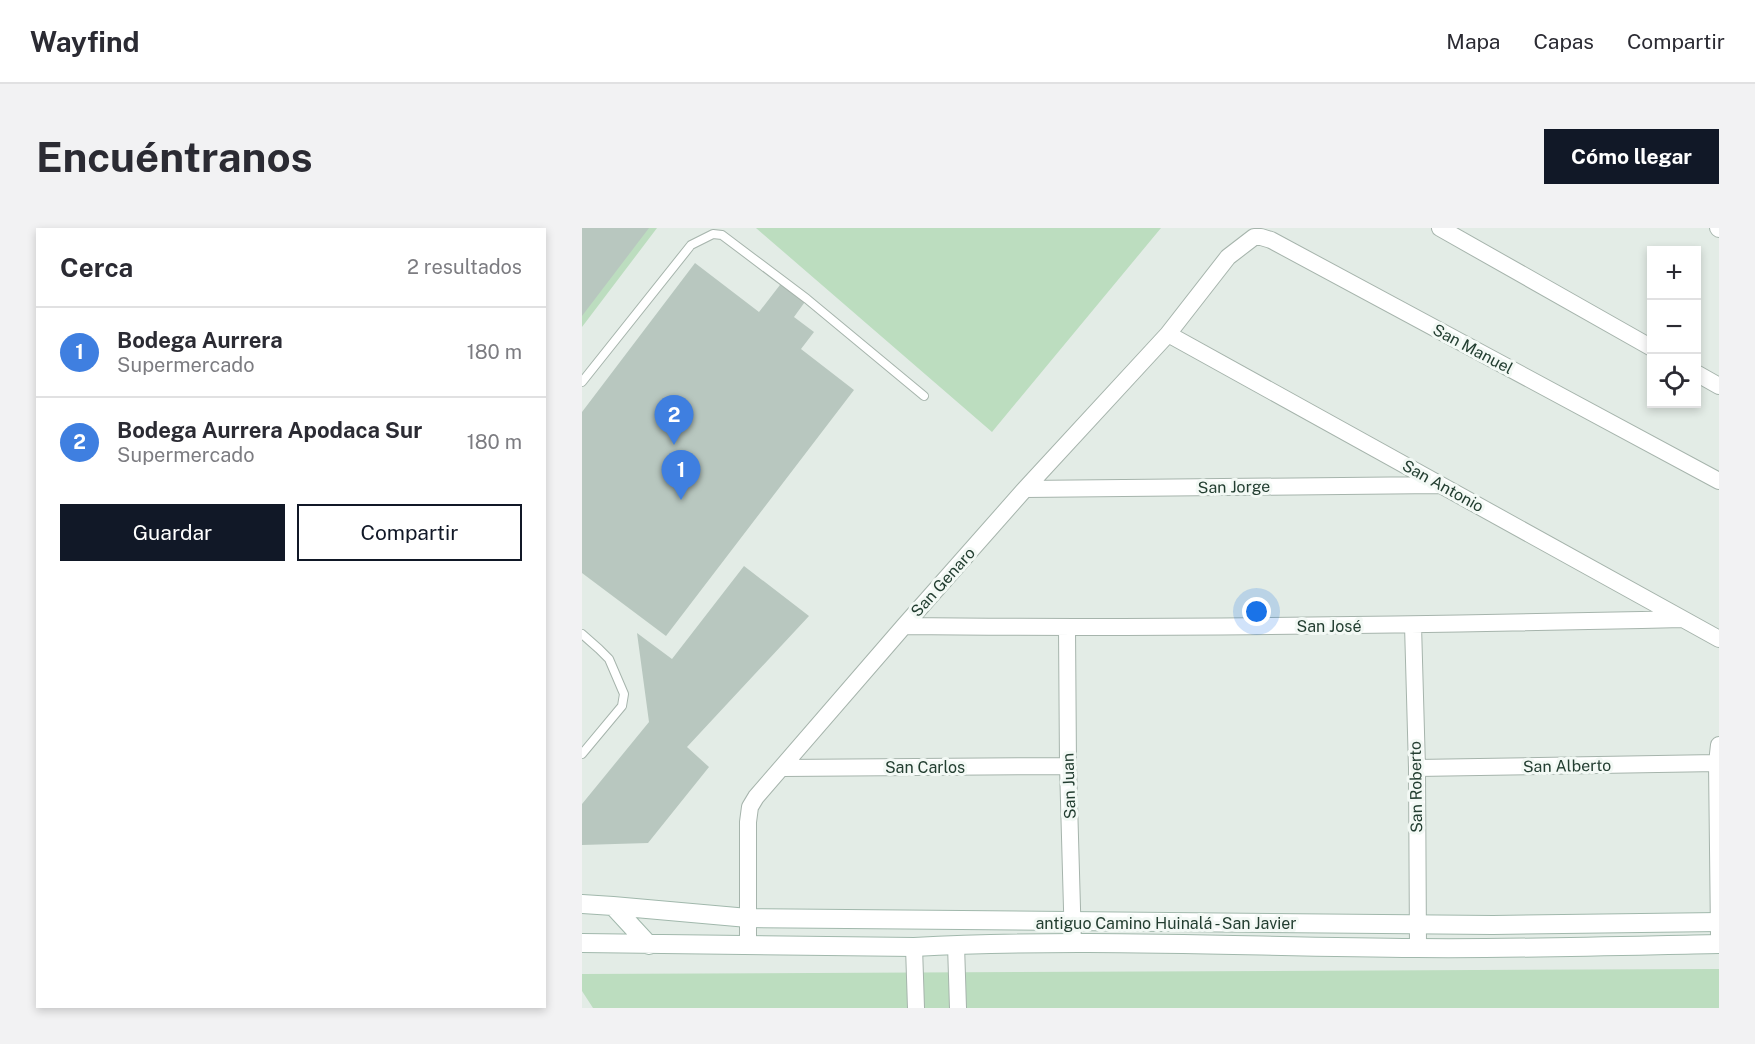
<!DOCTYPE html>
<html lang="es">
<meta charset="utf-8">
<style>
body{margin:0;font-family:"Public Sans",sans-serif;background:#f2f2f3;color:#2b2b33}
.controls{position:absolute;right:18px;top:18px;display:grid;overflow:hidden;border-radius:0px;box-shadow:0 3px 9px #0003}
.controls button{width:54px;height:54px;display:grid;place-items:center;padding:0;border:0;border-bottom:2px solid #e1e1e2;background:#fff;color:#2b2b33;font:30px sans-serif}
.you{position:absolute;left:675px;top:384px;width:21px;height:21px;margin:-15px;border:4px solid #fff;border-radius:50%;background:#1a73e8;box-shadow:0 0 0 9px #1a73e833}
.badge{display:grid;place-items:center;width:39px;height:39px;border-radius:50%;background:#111827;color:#fff;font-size:20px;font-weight:700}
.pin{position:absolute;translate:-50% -50px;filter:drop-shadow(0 2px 3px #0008)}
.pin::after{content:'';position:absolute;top:32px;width:21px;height:18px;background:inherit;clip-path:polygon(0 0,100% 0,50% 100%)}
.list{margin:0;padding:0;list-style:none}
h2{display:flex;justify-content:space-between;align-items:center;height:78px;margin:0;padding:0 24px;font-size:26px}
h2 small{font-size:20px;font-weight:400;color:#7c7c81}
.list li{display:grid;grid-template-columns:39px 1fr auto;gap:18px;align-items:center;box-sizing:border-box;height:90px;padding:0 24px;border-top:2px solid #e1e1e2}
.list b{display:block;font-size:22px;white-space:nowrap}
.list p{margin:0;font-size:20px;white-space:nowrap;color:#7c7c81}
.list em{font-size:20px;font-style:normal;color:#7c7c81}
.actions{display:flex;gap:12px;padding:18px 24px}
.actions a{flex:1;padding:14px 0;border:2px solid #111827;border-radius:0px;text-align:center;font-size:21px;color:#111827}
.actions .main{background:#111827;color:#fff}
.icon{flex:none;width:33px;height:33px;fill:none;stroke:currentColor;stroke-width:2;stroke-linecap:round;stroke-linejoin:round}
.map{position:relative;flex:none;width:1137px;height:780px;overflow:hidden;border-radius:0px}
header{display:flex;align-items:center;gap:36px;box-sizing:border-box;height:84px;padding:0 30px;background:#fff;border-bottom:2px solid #e1e1e2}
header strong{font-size:28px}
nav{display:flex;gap:33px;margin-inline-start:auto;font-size:21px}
.intro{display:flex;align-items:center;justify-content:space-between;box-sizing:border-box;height:144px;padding:0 36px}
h1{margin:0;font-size:42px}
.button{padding:15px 27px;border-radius:0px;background:#111827;color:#fff;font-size:21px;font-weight:700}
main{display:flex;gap:36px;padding:0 36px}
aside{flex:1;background:#fff;border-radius:0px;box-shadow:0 3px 9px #0003}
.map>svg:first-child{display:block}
</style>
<header>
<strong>Wayfind</strong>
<nav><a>Mapa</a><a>Capas</a><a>Compartir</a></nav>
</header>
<div class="intro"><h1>Encuéntranos</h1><a class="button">Cómo llegar</a></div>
<main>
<aside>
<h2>Cerca<small>2 resultados</small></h2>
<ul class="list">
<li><span class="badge" style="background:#3f7fe0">1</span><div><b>Bodega Aurrera</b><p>Supermercado</p></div><em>180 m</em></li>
<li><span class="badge" style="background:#3f7fe0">2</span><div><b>Bodega Aurrera Apodaca Sur</b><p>Supermercado</p></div><em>180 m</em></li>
</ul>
<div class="actions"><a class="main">Guardar</a><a>Compartir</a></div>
</aside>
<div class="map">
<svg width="1137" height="780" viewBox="0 0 1137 780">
<rect width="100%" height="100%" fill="#e3ece6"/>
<!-- green -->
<path fill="#bcddbf" d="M0,0H75L0,99Z
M174,0H579L410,204Z
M1137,741V780H11L0,763V746Z"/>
<!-- building -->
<path fill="#b8c7bf" d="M0,0H67L0,88Z
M113,35L177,84L201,53L225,71L212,89L232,104L219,121L272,162L84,408L0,345V184Z
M162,338L227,388L105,519L127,539L66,615L0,617V576L67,494L55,405L90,431Z"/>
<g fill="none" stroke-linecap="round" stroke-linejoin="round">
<defs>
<path id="lane" d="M0,154L109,17L131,6L140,7L225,71L342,168
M0,406L17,421L27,431L42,466L40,478L0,526"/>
<path id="street" d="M858,0L1070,120
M1136,0L1137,1
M586,106L1137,411
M1114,145L1137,158
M443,261L857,257
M831,397L835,540L836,720
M322,398C581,401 841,397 1100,391
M485,400L486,538L491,716
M1137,517L1135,535L1137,707
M200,540L486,538
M835,540L1135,535
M166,716V594L168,579L174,569L322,398L443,261L586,106L646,29L672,9H679L689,12L1137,253
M374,717L376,780
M332,719L334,780"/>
<path id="secondary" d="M0,676L31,678L67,717
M31,678L166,690L911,697L1137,694
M0,715L332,719C499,710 667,719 834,720C935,721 1036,718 1137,716"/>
</defs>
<!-- lane casing -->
<use href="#lane" stroke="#a6b4ac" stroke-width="10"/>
<!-- street casing -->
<use href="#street" stroke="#a6b4ac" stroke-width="18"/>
<!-- secondary casing -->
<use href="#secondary" stroke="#a1b8ac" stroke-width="20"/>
<!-- lane -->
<use href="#lane" stroke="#fff" stroke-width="8"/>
<!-- street -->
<use href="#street" stroke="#fff" stroke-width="16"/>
<!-- secondary -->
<use href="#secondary" stroke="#fff" stroke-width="18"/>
</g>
<g text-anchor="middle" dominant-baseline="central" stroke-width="6" stroke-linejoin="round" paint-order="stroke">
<!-- street labels -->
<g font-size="16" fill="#233e31" stroke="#f3f9f5">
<text transform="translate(891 121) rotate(28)">San Manuel</text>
<text transform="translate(861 258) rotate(29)">San Antonio</text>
<text transform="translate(652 259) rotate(-1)">San Jorge</text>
<text transform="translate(361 354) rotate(-48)">San Genaro</text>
<text x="747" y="398">San José</text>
<text transform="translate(985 538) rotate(-1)">San Alberto</text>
<text x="343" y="539">San Carlos</text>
<text transform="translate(487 558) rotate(-92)">San Juan</text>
<text transform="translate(834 559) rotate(-91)">San Roberto</text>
<text x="584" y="695">antiguo Camino Huinalá - San Javier</text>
</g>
</g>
</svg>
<div class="controls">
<button>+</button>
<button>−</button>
<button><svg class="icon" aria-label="locate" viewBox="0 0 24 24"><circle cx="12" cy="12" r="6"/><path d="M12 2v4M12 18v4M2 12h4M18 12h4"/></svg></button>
</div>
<div class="you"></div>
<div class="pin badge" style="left:99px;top:272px;background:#3f7fe0">1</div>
<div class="pin badge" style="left:92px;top:217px;background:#3f7fe0">2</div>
</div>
</main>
